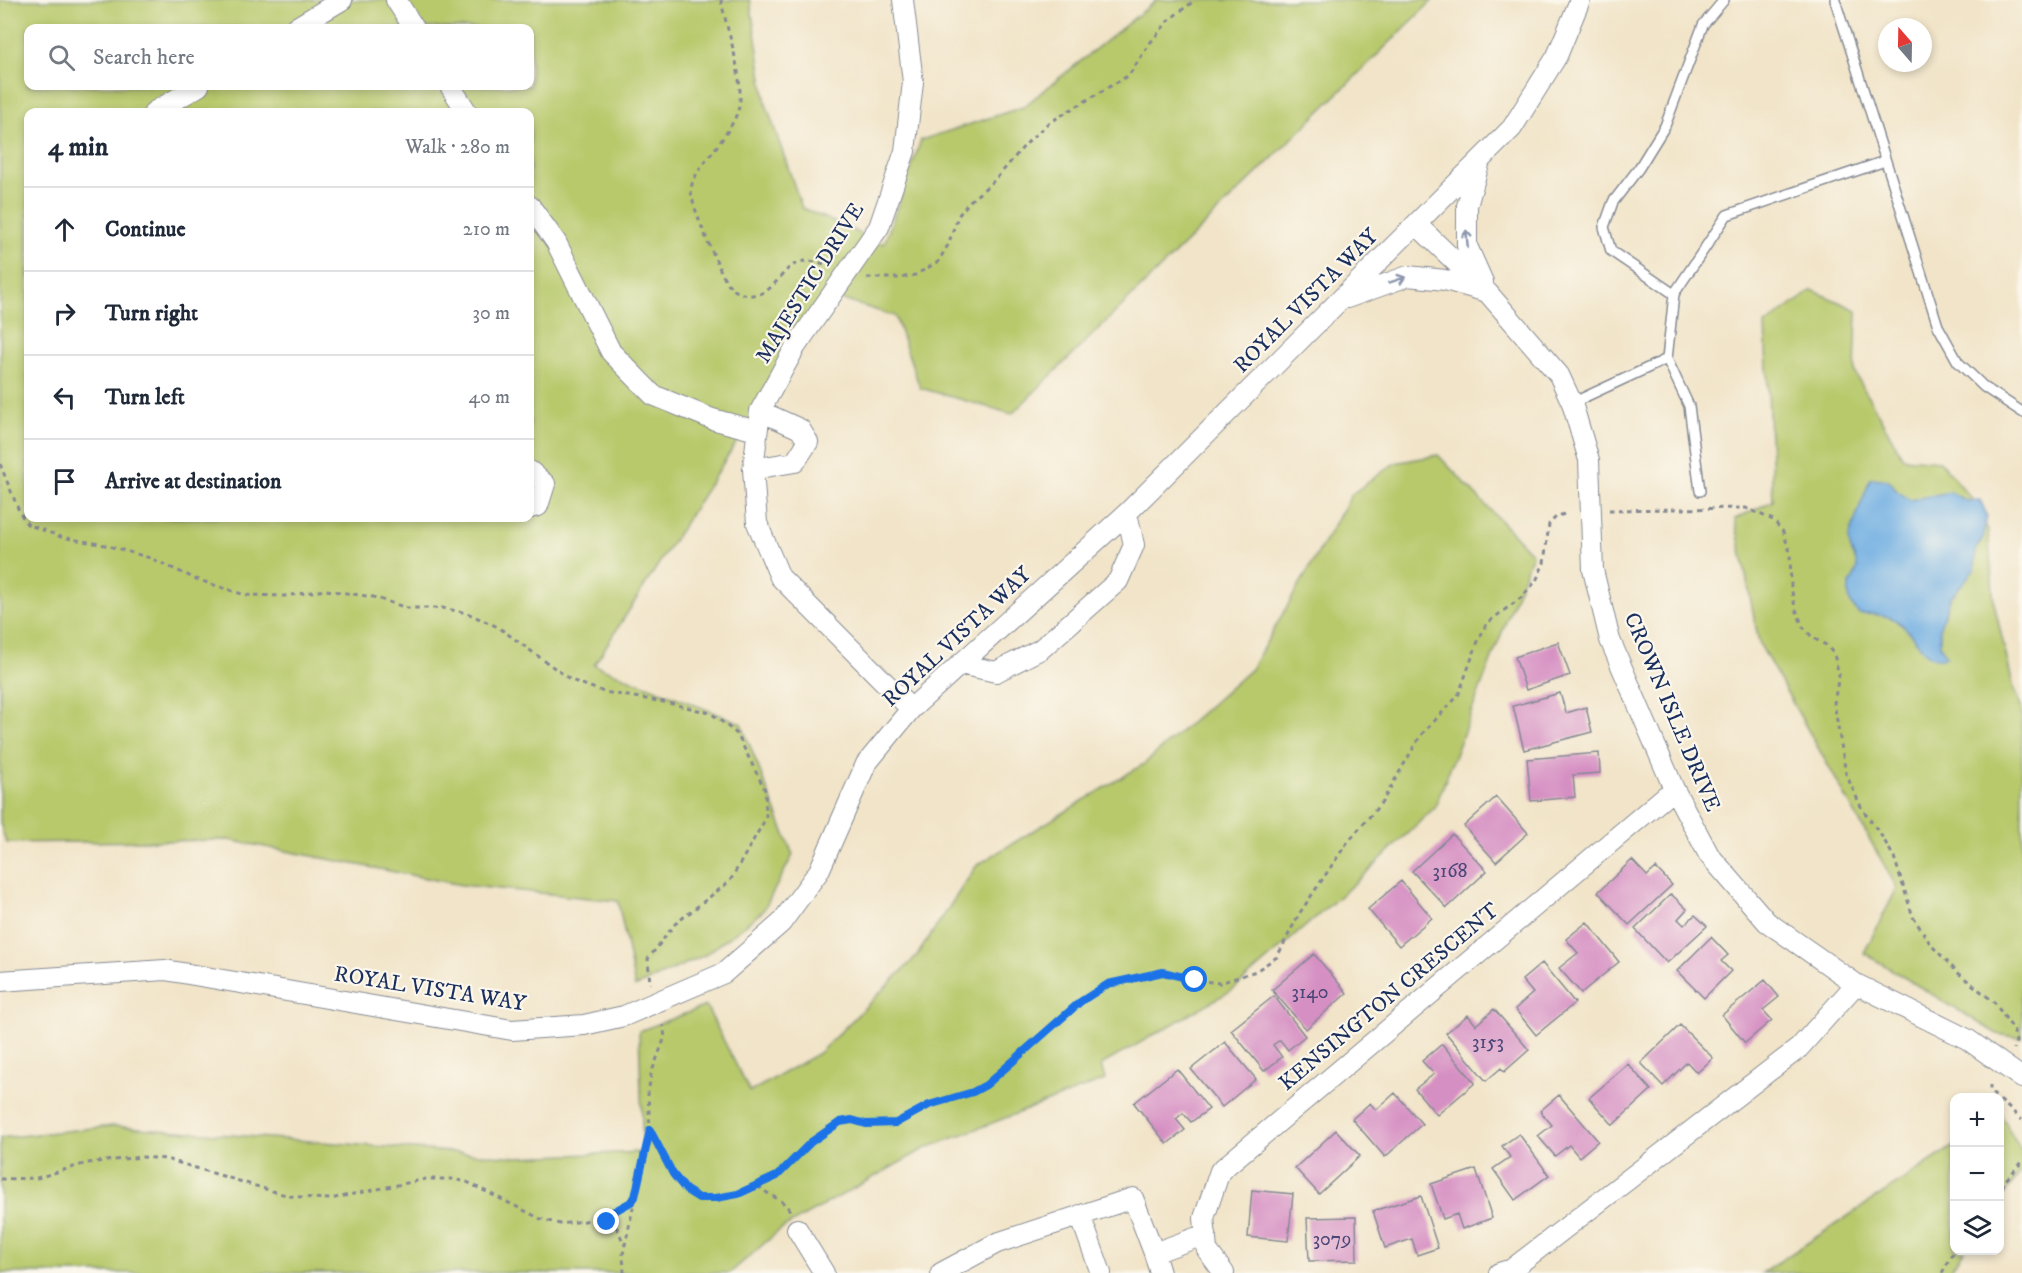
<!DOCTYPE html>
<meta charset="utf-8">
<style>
body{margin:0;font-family:"IM FELL DW Pica",serif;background:#f2f2f3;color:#1f2937}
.controls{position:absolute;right:18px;bottom:18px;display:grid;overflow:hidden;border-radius:12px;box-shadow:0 3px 9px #0003}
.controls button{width:54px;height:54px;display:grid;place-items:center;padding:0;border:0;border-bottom:2px solid #e0e1e3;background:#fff;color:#1f2937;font:30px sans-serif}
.compass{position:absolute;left:1878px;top:18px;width:54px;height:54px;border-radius:50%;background:#fff;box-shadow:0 3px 9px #0003;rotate:340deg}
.stop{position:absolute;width:18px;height:18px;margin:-14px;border:4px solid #1a73e8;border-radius:50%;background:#fff}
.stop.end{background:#1a73e8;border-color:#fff;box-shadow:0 2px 6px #0008}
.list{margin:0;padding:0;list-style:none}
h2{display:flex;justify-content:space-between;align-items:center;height:78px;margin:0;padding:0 24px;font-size:26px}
h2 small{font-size:20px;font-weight:400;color:#747a83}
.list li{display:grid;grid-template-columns:39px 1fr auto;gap:18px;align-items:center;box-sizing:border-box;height:84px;padding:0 24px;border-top:2px solid #e0e1e3}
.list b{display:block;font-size:22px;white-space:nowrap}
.list em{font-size:20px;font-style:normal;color:#747a83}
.icon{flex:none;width:33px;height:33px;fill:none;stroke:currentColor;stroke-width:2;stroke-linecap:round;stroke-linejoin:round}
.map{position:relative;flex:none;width:2022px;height:1273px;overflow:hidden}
.search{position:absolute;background:#fff;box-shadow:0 3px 9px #0003;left:24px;top:24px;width:510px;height:66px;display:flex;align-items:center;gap:15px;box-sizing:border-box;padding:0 21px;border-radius:12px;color:#747a83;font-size:22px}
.panel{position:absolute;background:#fff;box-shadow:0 3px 9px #0003;left:24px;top:108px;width:510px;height:414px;border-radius:12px}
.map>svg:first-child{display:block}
</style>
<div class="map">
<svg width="2022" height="1273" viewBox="0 0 2022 1273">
<rect width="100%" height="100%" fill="#fbf7ec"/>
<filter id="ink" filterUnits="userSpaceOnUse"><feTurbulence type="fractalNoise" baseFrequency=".0167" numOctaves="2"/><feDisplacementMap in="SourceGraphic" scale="12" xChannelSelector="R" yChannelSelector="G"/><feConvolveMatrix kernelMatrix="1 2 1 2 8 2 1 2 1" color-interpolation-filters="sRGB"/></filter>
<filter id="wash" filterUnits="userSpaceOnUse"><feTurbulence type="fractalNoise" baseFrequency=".008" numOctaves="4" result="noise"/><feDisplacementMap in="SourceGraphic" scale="24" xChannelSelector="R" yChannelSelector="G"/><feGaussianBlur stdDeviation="1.35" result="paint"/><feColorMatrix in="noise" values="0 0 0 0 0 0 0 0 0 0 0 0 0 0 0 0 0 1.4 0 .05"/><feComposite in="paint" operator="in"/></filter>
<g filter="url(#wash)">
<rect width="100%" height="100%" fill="#f1e4c8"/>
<!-- green -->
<path fill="#b8c96c" stroke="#6a7c65" stroke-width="1.5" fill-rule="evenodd" d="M0,0H750L766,104L802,208L884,244L921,140L1023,107L1157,0H1433L1012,414L920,388L895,316L830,296L594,665L741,723L793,855L763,911L705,955L635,987L618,901L462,885L229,840L6,843L0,823ZM28,28H530V86H28ZM28,112H530V518H28Z
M1812,290L1857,310L1855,373L1903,458L1940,461L1976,504L1988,531L1994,603L2014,690L2022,708V1038L1997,1034L1864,953L1897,888L1759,643L1735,519L1773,501L1765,325Z
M1438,455L1532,554L1435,807L1365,874L1234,989L1101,1065L1105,1080L924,1149L781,1229L730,1273H0V1138L113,1126L517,1157L643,1152L639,1031L706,1006L750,1092L819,1053L916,957L977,865L1144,764L1251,669L1352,494L1395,463Z
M2001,1115L2022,1152V1170L2000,1201V1116Z
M1954,1146V1250L1964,1251L1948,1273H1762Z"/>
<!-- water -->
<path fill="#6faee2" stroke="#456ea0" stroke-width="1.5" d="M1873,478L1888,480L1897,491L1910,500L1950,492L1967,501L1980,500L1987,515L1983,538L1976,549L1975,569L1950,598L1940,626V645L1947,656C1925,668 1914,630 1897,621C1885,614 1872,614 1859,614C1851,606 1846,596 1850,584C1852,578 1857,575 1857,567C1857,558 1849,551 1849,541C1848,534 1867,490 1870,479Z"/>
<g id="blocks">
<!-- building -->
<path fill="#d68fc3" d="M1558,642L1570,675L1526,690L1515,657Z
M1560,693L1566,713L1586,707L1592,732L1524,750L1513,706Z
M1599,753L1600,773L1573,775L1575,797L1531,801L1527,759Z
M1496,797L1528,833L1496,862L1464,826Z
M1452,834L1487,871L1447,908L1412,871Z
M1632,860L1647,876L1656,868L1672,885L1629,925L1598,892Z
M1401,881L1432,918L1399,946L1368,909Z
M1671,894L1687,909L1678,919L1684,925L1695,915L1707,926L1667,963L1635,929Z
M1587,922L1619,962L1581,993L1559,968L1578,953L1566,939Z
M1711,937L1728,955L1721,961L1731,971L1704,998L1677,971Z
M1314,954L1347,993L1306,1029L1272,990Z
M1542,963L1575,1003L1536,1035L1515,1009L1533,993L1522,980Z
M1765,980L1779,997L1763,1010L1772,1020L1745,1043L1722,1015Z
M1274,996L1305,1036L1288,1050L1280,1040L1273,1045L1282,1057L1264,1071L1231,1030Z
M1494,1009L1529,1050L1504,1072L1501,1068L1486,1081L1446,1033L1468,1015L1476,1025Z
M1680,1025L1713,1058L1697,1073L1687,1062L1663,1086L1641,1063Z
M1225,1042L1256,1079L1222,1107L1191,1069Z
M1442,1044L1475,1083L1437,1115L1415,1089L1434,1074L1422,1061Z
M1628,1064L1651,1090L1613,1125L1589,1098Z
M1177,1069L1209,1109L1191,1122L1183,1113L1176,1119L1185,1130L1167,1144L1134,1103Z
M1395,1093L1422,1124L1385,1157L1352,1119L1370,1103L1376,1110Z
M1559,1095L1598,1141L1579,1157L1569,1145L1555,1156L1538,1136L1552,1125L1540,1111Z
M1336,1130L1360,1156L1319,1194L1295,1168Z
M1519,1134L1549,1175L1515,1200L1493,1169L1510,1157L1502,1146Z
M1476,1169L1492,1218L1462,1229L1457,1214L1443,1219L1431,1184Z
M1252,1190L1293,1194L1288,1241L1248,1237Z
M1421,1196L1438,1248L1417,1255L1412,1239L1385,1248L1373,1211Z
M1356,1217L1357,1260L1309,1261L1307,1218Z"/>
</g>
</g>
<g filter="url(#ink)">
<use href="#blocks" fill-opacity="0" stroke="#868a93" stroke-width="1.5"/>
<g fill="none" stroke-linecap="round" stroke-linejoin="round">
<defs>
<path id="lane" d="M1835,0L1938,326L1958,362L1984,387L2022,412
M1674,294L1611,251L1604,227L1613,202L1639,168L1665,126L1703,25L1724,0
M1572,403L1667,359
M1700,491L1689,406L1667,359L1674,294L1727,215L1885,161"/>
<path id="street" d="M396,0L414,28
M903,0L913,82L905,151L879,227L796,346L760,411L753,469L757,523L780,577L911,709
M295,28L342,0
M450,86L467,112
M154,112L199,86
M1479,164L1467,206V246L1483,282
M530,206L556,242L611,352L653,395L712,419L757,431
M1417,225L1488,293L1559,375L1572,403L1589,460L1593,570L1610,640L1674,789L1709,855L1767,922L1856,984L1967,1039L2022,1078
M1347,298L1408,276L1445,280L1483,291
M753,469L795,462L808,442L800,429L760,411
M530,471L545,484L538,506L530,508
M960,664L996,672L1041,649L1118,581L1134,545L1127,513
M0,981L165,970L512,1030L584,1025L624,1016L724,973L781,923L819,871L866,764L911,709L1127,513L1512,128L1557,56L1580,0
M1080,1215L1101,1273
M797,1229L824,1273
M1154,1253L1160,1273
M941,1273L997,1243L1133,1198L1154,1253L1206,1234
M1224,1273L1207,1250L1204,1218L1220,1171L1674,789
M1499,1273L1512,1269L1799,1048L1856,984"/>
</defs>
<!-- lane casing -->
<use href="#lane" stroke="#868a93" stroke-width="12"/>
<!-- street casing -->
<use href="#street" stroke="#868a93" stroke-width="22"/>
<!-- path -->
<path stroke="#868a93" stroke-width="3" stroke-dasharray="4.5 4.5" stroke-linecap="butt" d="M721,0C727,32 741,66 740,99C739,132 690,169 691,191C692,206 709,245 716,260C722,273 727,290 743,294C775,301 777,269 800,262C810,259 821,264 831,265
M867,278H900L915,275L938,262L948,245L958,216L970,201L995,180L1025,145L1047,124L1129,75L1150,43L1169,20L1195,0
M0,464L19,511L27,524L61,537L105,545L150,558L196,579L245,595L285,596L326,590L373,597L407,608H442L467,613L498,627L571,680L604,692L664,702L711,713L737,734L765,790L766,818L730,881L675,924L648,959L650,984
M1609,510L1746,508L1773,520L1783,532L1790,552L1791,587L1795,607L1803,627L1813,638L1826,645L1834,654L1839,675L1834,703L1846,774L1862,809L1881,835L1894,857L1913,917L1931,945L1957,972L1994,1002L2013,1029L2016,1041L2014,1049
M1990,1085V1091L1997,1098
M2000,1100L2022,1120
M650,1130L673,1174L686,1190L699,1198H716L738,1194L777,1175L811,1142L840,1122L852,1120L866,1124L896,1123L929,1105L973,1092L986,1085L1080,1002L1108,984L1163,972L1195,980L1220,983L1256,971L1277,957L1299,914L1347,843L1382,802L1421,735L1458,696L1478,641L1487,623L1522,597L1536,581L1544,563L1549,524L1556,517L1564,514
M0,1179L37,1178L87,1163L142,1157L166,1159L289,1196L313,1198L330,1199L426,1179H452L467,1182L541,1219L560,1224L600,1219L631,1202L635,1197
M758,1186C768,1196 783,1198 790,1211
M2000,1196L2004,1182L2022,1162
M600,1219L617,1228L624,1244
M624,1273L623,1254L650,1130L648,1094L651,1074L665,1037L663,1025
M1942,1273L1955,1250"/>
<!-- lane -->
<use href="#lane" stroke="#fff" stroke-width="9"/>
<!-- street -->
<use href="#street" stroke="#fff" stroke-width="20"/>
</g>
<!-- one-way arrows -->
<defs><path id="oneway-shaft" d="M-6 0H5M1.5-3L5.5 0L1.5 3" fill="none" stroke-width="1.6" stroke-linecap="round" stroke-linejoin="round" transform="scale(1.5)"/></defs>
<g stroke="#8d97ae">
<use href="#oneway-shaft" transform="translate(1467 239) rotate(-95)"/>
<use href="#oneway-shaft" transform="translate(1397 280) rotate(-19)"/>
</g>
</g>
<g fill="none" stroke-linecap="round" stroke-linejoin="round" filter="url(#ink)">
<!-- route -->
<path stroke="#1a73e8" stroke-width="8" d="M607,1222L600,1219L631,1202L635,1197L650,1130L673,1174L686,1190L699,1198H716L738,1194L777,1176L811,1142L840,1122L852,1120L866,1124L896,1123L929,1105L973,1092L986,1085L1080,1002L1108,984L1163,972L1195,980"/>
</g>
<g text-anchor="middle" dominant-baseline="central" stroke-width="4.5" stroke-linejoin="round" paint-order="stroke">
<!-- number labels -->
<g font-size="20" fill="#4a4777">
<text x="1450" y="871">3168</text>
<text x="1310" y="992">3140</text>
<text x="1488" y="1042">3153</text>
<text x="1332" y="1239">3079</text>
</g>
<!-- street labels -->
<g font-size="22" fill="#1b2f5e" stroke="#fbf7ec">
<text transform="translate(810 283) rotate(-58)">MAJESTIC DRIVE</text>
<text transform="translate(1306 301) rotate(-45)">ROYAL VISTA WAY</text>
<text transform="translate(957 637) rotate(-43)">ROYAL VISTA WAY</text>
<text transform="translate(1672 712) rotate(67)">CROWN ISLE DRIVE</text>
<text transform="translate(430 989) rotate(9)">ROYAL VISTA WAY</text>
<text transform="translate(1389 997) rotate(-40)">KENSINGTON CRESCENT</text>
</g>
</g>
</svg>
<div class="controls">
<button>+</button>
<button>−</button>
<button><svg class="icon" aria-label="layers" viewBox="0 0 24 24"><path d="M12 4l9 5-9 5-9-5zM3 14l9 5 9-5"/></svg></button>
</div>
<svg class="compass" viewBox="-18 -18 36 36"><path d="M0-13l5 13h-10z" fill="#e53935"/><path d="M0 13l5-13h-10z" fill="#747a83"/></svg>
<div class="stop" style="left:1195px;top:980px"></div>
<div class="stop end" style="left:607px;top:1222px"></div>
<div class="search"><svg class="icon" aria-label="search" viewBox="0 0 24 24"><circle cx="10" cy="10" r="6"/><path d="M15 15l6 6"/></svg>Search here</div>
<section class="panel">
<h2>4 min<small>Walk · 280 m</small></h2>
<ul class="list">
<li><svg class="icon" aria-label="ahead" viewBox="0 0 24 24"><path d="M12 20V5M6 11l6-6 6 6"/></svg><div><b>Continue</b></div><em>210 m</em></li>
<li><svg class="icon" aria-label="right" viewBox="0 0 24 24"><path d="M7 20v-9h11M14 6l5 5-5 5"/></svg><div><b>Turn right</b></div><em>30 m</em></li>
<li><svg class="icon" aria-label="left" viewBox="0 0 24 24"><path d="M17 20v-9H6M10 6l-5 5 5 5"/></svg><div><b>Turn left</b></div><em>40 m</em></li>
<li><svg class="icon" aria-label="arrive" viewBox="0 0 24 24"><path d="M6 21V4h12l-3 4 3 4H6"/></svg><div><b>Arrive at destination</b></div></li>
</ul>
</section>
</div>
